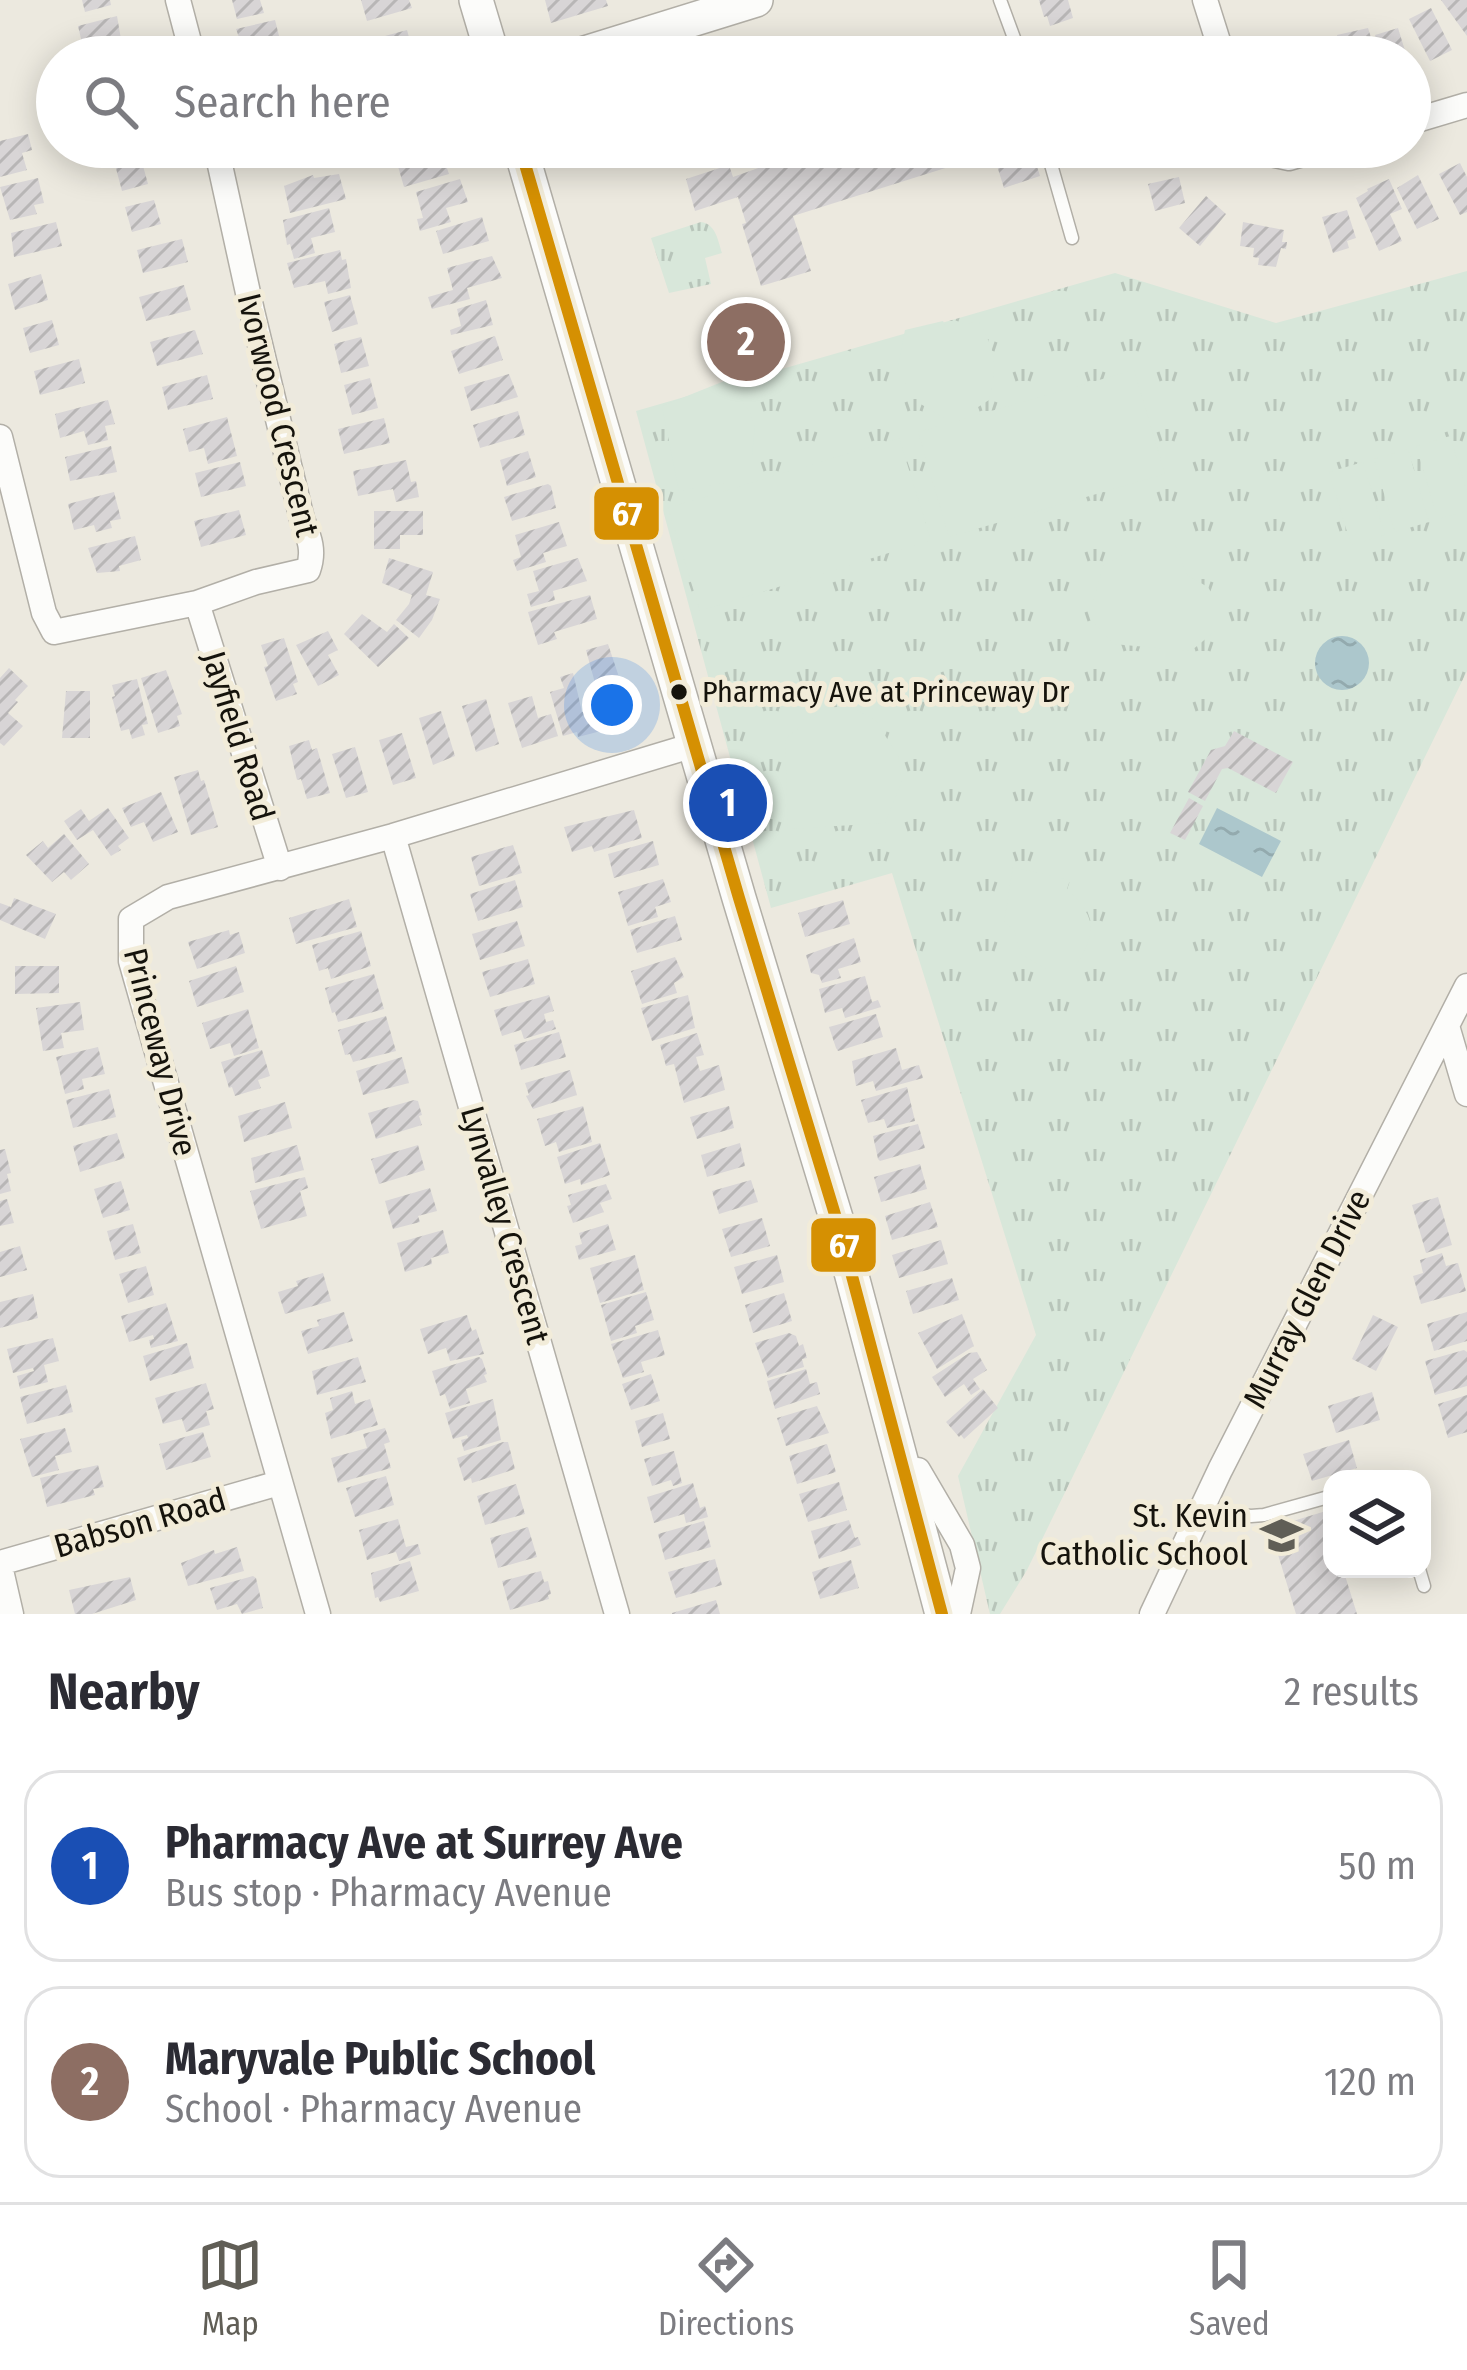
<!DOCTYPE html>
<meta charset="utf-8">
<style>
body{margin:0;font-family:"Fira Sans Condensed",sans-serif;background:#f7f7f7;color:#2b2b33}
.controls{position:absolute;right:36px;bottom:36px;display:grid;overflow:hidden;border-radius:24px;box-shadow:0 6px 30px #0003}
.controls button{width:108px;height:108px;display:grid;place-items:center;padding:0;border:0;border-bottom:3px solid #e1e1e2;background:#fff;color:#2b2b33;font:60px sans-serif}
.you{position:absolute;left:612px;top:705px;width:42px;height:42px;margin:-30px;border:9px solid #fff;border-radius:50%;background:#1a73e8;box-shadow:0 0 0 18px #1a73e833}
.badge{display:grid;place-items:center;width:78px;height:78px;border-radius:50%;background:#605e56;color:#fff;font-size:39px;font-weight:700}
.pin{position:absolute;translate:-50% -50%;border:6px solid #fff;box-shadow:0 3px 12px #0006}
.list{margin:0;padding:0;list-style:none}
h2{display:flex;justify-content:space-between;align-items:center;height:156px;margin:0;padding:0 48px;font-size:51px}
h2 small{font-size:39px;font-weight:400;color:#7c7c81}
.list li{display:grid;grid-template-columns:78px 1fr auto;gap:36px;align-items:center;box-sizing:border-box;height:192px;margin:0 24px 24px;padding:0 24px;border:3px solid #e1e1e2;border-radius:36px}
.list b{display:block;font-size:45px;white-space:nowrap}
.list p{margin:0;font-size:39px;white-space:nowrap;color:#7c7c81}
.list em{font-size:39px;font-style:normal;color:#7c7c81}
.icon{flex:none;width:66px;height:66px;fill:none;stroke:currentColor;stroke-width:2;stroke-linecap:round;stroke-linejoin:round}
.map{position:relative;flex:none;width:1467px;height:1614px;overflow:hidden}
.search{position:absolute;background:#fff;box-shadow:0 6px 30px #0003;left:36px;right:36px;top:36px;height:132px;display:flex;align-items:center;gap:30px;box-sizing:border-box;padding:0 42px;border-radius:66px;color:#7c7c81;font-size:45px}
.sheet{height:588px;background:#fff}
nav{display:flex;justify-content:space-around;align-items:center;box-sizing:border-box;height:168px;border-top:3px solid #e1e1e2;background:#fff;font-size:33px;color:#7c7c81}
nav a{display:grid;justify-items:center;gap:6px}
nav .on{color:#605e56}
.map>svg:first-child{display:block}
</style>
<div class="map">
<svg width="1467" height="1614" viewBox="0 0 1467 1614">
<defs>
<pattern id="park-tufts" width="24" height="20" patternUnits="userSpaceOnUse" patternTransform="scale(3)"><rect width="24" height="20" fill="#d8e7da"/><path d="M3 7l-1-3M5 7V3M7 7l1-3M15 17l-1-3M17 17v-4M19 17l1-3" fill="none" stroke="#b8c5ba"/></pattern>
<pattern id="water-ripples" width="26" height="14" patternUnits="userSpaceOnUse" patternTransform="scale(3)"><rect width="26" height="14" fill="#acc7cc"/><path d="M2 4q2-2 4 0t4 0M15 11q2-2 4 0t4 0" fill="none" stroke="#93aaae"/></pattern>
<pattern id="building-hatch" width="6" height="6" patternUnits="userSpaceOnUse" patternTransform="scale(3)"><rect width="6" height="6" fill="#d8d5d6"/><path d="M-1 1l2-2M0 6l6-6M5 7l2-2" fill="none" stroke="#b8b6b6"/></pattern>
</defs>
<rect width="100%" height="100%" fill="#ece9df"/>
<!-- park -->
<path fill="url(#park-tufts)" d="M701,222C716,224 718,241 722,253L705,258L711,284L669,293L651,238Z
M1467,271V671L1027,1570L1000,1614H990L958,1476L1036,1335L892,873L771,908L636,411L1115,273L1276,323Z"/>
<!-- garden -->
<path fill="#d8e7da" d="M943,321L945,326L979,322C997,354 997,364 989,400L972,411L944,418L919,403L916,385L905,383L897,370L905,330Z
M1134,370L1165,474L949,537L918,432Z
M727,380L748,409L755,425L752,455L724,483L679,491L662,406Z
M1450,436L1467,492V511L1438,519L1416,446Z
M899,438L931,540L700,611L668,508Z
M1408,449L1429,522L1395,532L1374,459Z
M1363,462L1385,535L1351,545L1329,472Z
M1140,545H1175L1188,576L1208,587L1220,608V627L1191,651L1113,644L1093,621V600L1104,565Z
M850,706L876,721L898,756L902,781L885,823L788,829L785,739L823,708Z
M1013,867L1070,880L1067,889C1099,920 1096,933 1074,969H1046L1021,954L1014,929L1004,922Z"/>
<!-- water -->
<path fill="url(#water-ripples)" d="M1315 663a27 27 0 1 1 54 0a27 27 0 1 1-54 0Z
M1217,808L1281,841L1262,877L1199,844Z"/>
<!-- building -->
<path fill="url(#building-hatch)" d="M82,0H110L111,5L85,12Z
M232,0H260L264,13L237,19Z
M361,0H409L412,8L367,21Z
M545,0H606L608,6L551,23Z
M1039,0H1068L1073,18L1050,26L1047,16L1044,17Z
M1441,0H1467V36Z
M1431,8L1452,50L1430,61L1409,19Z
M117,16L123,51L96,57L92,40L82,43L78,26Z
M275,20L279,36L269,39L274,57H246L236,29Z
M1368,28L1375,50L1365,53L1366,57H1341L1337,35Z
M1398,28L1407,57H1381L1375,35Z
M407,30L414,56L367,57L363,42Z
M1160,37L1167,57H1119L1117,52Z
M28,134L32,150L22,153L27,170L0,177V141Z
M818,147H1031L1040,176L1004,188L993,153L793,216L811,271L761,286L742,224L746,223L738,197L695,211L686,179L729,165L733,177Z
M440,148L449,174L404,187L397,163L427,155L426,152Z
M140,155L148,184L122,191L114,161Z
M1460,163L1467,177V212L1460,215L1439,174Z
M339,174L346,199L290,213L284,186L313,175L314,178Z
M1418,175L1439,219L1417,229L1397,188Z
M1179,177L1185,203L1155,211L1148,184Z
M38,178L44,203L34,205L37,214L10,220L0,187Z
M460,179L468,202L446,208L451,222L420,231L417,219L423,218L416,192Z
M1389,179L1402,209L1390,214L1402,241L1379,251L1356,198L1368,191L1367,189Z
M1206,196L1226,214L1200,246L1179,228Z
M154,200L161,224L132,232L125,207Z
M329,208L335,232L311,238L315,253L294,259L290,244L287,245L283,220Z
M1347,210L1356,238L1347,241L1349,248L1333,253L1322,217Z
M482,217L489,241L443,254L436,231Z
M56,222L62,246L14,257L11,233Z
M1243,222L1284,230L1282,242H1287L1286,249L1281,248L1276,267L1258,265L1259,258L1253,257L1254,248L1240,246Z
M182,239L188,262L143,273L137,250Z
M340,250L342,260L346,259L351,288L328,294L325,281L294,288L287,263Z
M492,256L502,278L467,288L470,299L432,309L428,297L453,290L447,268Z
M41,274L48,300L15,310L8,284Z
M184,285L191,310L146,321L139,297Z
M350,295L358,324L332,332L324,302Z
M486,300L493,325L451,335L450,330L461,326L457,309Z
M52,320L59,345L30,353L23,328Z
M195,330L203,354L157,366L150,342Z
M495,336L503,360L459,374L451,351Z
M361,337L369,366L341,373L334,344Z
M79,359L85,383L40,395L34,371Z
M509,374L518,397L471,411L464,387Z
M207,375L213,399L168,410L162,387Z
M370,378L378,408L352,415L344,385Z
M108,400L115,424L105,426L108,440L88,445L84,431L60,438L55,414Z
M518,411L525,435L480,448L473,425Z
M227,417L237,456L208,464L204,448L189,452L183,429Z
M384,418L390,443L344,454L338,429Z
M111,446L117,472L70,481L65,457Z
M528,451L536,477L507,486L500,460Z
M406,460L411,482L416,481L419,497L396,502L393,489L358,496L353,471Z
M240,462L246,486L201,497L195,473Z
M548,484L551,486L556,508L512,521L504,497Z
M114,492L121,519L110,521L112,528L96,532L94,525L74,530L68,504Z
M239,510L246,535L201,547L194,521Z
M374,511H423V535H400V549H374Z
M559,522L567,546L543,553L546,562L517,571L513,560L521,557L515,535Z
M135,536L141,560L119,566L120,571L97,573L88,548Z
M389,558L433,572L426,595L440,599L432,620L419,638L396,620L409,604L412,595L382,583Z
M578,558L587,581L553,591L555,600L531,607L527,594L539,591L533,571Z
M590,595L597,619L554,632L557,639L538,645L528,612Z
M362,614L387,632L394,624L409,638L378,667L344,634Z
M328,631L338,650L328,655L339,675L318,686L296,645Z
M284,638L298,682L293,684L297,694L276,701L264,667L268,666L261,645Z
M608,644L622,686L625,684L629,707L604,716L586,650Z
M9,668L28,686L15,700L18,702L8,713L23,726L4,746L0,743V678Z
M166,670L182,714L177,716L180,726L158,733L141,678Z
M573,673L582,712L594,708L601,731L578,737L577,732L563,736L550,692L564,688L560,677Z
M137,679L148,724L142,725L145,735L132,739L129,729L121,731L112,697L115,696L112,685Z
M66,691H90V738H62Z
M532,696L538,718L551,714L558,736L522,748L508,703Z
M486,699L499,744L476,752L462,706Z
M441,711L455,756L433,765L419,718Z
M1234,731L1293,762L1276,793L1228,768L1222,769L1205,801L1188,792L1211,750L1225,746Z
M402,733L416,778L393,785L379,740Z
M309,740L312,750L317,748L330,793L307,799L301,779L297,780L289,746Z
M355,747L368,792L346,798L332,754Z
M198,770L201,781L204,780L218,827L191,835L174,777Z
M161,792L178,832L153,842L144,822L131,827L122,808Z
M1189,798L1203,806L1185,840L1170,833Z
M108,808L129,838L118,846L121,850L111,856L93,830L77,840L64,821L81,809L89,821Z
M634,810L642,838L594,852L592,846L572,852L564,827Z
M64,834L89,864L71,880L64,872L52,882L26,855L43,841L48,848Z
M653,841L659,865L614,878L608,854Z
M513,845L522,873L479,886L471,857Z
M663,879L671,902L655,907L658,917L628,926L618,892Z
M515,880L523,907L478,921L470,894Z
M14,898L56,914L45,939L0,920V903L11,907Z
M349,899L357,927L296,944L289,918Z
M843,900L850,924L805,937L798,913Z
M675,916L682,940L637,953L630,930Z
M517,921L525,946L480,960L472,934Z
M229,930L230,935L239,932L245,953L197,969L188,942Z
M361,931L371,966L331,979L328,968L319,971L312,945Z
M854,938L861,962L838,969L841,978L822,983L819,975L811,973L806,955Z
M675,957L684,977L674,983L677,993L642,1004L631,971Z
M528,959L535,984L490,997L482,972Z
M15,966H59V993L15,994Z
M236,966L244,992L197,1007L189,981Z
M374,974L384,1009L338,1022L335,1012L332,1013L325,988Z
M865,976L872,1002L878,1000L881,1007L845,1018L842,1008L825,1013L819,989Z
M549,995L554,1011L544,1014L546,1022L553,1020L556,1029L524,1039L521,1030L502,1036L494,1010Z
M688,995L695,1028L652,1041L641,1008Z
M80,1002L84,1030L61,1033L64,1048L43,1051L36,1008Z
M248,1009L259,1048L234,1056L230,1043L210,1049L202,1023Z
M876,1014L883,1037L838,1051L836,1048L829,1027Z
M386,1016L396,1051L353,1062L350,1054L345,1055L338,1030Z
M559,1032L566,1057L521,1070L514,1045Z
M697,1033L704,1055L696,1057L700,1071L719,1065L725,1090L684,1103L674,1064L666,1066L660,1045Z
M98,1047L105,1074L82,1079L84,1089L65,1094L56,1057Z
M896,1048L902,1070L919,1065L923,1078L876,1091L873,1081L856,1086L852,1061Z
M262,1050L270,1076L258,1080L261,1088L235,1096L232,1087L229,1088L221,1062Z
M402,1057L409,1083L363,1095L356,1071Z
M570,1070L577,1095L533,1109L526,1096L529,1095L525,1083Z
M907,1087L915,1121L887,1128L884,1119L868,1123L861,1100Z
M109,1089L116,1117L73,1128L66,1100Z
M414,1100L418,1101L422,1115L419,1116L422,1125L376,1139L368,1113Z
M285,1102L292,1128L244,1142L238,1116Z
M583,1106L592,1142L559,1152L556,1142L545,1146L537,1119Z
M729,1106L734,1128L697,1139L690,1117Z
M918,1124L925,1148L880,1161L878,1159L873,1136Z
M117,1133L125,1158L80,1172L73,1146Z
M600,1143L610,1175L581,1185L580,1179L565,1184L557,1157Z
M740,1143L745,1166L707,1177L701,1155Z
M297,1145L304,1170L255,1183L251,1158Z
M418,1145L425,1170L379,1184L371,1159Z
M5,1149L11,1173L7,1174L11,1191L0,1194V1150Z
M920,1164L927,1189L881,1202L874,1177Z
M305,1177L308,1188L300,1191L307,1216L261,1229L250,1191Z
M751,1180L758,1202L719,1214L712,1191Z
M121,1181L130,1210L103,1218L94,1189Z
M606,1184L612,1199L600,1203L604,1212L573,1223L567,1206L571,1205L568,1195Z
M430,1188L437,1211L418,1216L420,1222L393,1229L385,1201Z
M1438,1197L1452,1245L1426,1253L1412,1205Z
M7,1199L14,1223L0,1226V1201Z
M930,1202L938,1227L892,1240L885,1216Z
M762,1218L770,1246L731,1257L722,1229Z
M133,1224L141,1253L115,1260L107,1231Z
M608,1224L616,1250L579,1260L575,1246L582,1244L579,1233Z
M443,1230L449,1253L431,1258L432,1264L405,1272L397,1243Z
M941,1240L948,1264L899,1278L892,1255Z
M20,1246L27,1270L0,1277V1252Z
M1442,1253L1446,1266L1458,1263L1466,1291L1421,1304L1413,1276L1423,1273L1420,1260Z
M635,1255L644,1290L600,1303L590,1268Z
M777,1255L784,1282L742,1294L734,1267Z
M146,1266L154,1295L128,1303L119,1274Z
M323,1273L331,1301L285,1314L278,1292L298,1286L296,1281Z
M952,1278L959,1300L913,1314L906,1291Z
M646,1292L654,1320L635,1326L637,1333L611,1341L601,1305Z
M784,1293L792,1321L753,1333L745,1305Z
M33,1294L38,1318L0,1328V1302Z
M166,1303L178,1341L151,1348L149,1340L154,1339L153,1335L129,1342L121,1316Z
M344,1312L353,1341L308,1354L301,1331L319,1326L317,1320Z
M1467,1312V1341L1434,1351L1427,1324Z
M962,1314L974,1346L937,1369L918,1333Z
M467,1315L472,1331L476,1329L484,1354L450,1361L446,1348L428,1354L420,1329Z
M1373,1315L1398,1327L1376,1371L1352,1359Z
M658,1330L665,1355L641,1362L644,1372L623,1378L611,1344Z
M789,1333L796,1336L799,1346L803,1344L807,1358L802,1359L804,1367L768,1378L755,1343Z
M53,1338L59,1361L44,1365L48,1382L20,1389L17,1376L34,1371L33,1368L13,1373L7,1349Z
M187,1343L194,1368L150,1381L143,1356Z
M1464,1350L1467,1352V1386L1435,1395L1425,1361Z
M977,1352L987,1370L973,1379L980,1389L971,1395L964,1384L945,1397L932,1377L969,1353Z
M358,1357L366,1382L317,1395L312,1371Z
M479,1357L482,1359L487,1374L484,1375L487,1382L466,1389L470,1403L450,1409L445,1394L440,1396L432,1371Z
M806,1369L810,1384L817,1382L820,1394L775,1409L767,1381Z
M651,1374L660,1401L631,1410L622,1384Z
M206,1383L214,1409L206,1411L210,1425L186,1432L182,1419L163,1424L155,1398Z
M66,1385L73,1412L27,1424L20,1397Z
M983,1389L998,1408L964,1439L961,1435L959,1437L946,1422Z
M352,1391L355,1404L370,1399L378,1425L331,1439L325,1413L333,1410L330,1398Z
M1372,1392L1380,1420L1336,1433L1328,1406Z
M1467,1395V1432L1448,1438L1438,1404Z
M493,1399L501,1440L464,1451L461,1440L468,1438L467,1435L453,1439L445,1413Z
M817,1406L829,1433L786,1446L777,1418Z
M663,1413L670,1439L642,1447L635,1421Z
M65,1428L72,1452L55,1456L59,1470L32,1477L20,1439Z
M385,1428L390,1442L384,1444L391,1468L338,1483L331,1458L367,1448L363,1434Z
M203,1432L211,1457L166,1470L159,1444Z
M1349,1440L1357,1468L1312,1481L1303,1454Z
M503,1442H508L515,1469L472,1483L471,1478L464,1481L457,1458Z
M827,1444L836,1472L797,1484L789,1456Z
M674,1451L682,1483L673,1486L671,1480L652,1486L644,1459Z
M98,1465L104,1487L93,1489L95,1495L47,1507L40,1478Z
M386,1476L394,1505L355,1517L346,1488Z
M839,1482L847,1510L808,1522L799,1494Z
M693,1483L700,1508L705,1506L708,1517L686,1523L684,1514L654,1523L647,1497Z
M516,1484L525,1514L485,1525L477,1496Z
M1326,1511L1332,1532V1569H1343L1357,1614H1296L1270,1528Z
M398,1519L406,1547L418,1544L421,1554L399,1561L396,1552L367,1560L359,1530Z
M849,1520L855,1538L858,1537L861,1545L819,1559L811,1531Z
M704,1521L711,1547L665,1560L658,1534Z
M528,1527L537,1557L498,1568L490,1538Z
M237,1547L244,1571L188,1586L181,1563L214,1550L215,1554Z
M715,1559L722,1585L676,1598L668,1572Z
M851,1560L859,1588L820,1599L812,1572Z
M410,1561L419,1591L380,1602L378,1597L375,1598L371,1573Z
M541,1571L544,1582L548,1581L551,1594L548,1595L549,1599L510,1610L502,1581Z
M253,1576L256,1578L263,1608L242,1614L237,1604L217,1610L210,1588Z
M130,1577L136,1600L92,1614H75L69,1590Z
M716,1600L720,1614H672V1613Z"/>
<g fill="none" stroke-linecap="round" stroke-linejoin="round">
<defs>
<path id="lane" d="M1000,0L1021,57
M671,30L680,57
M727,57H733
M708,147V148
M1046,147L1072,238
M1202,1511L1251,1516L1264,1515L1332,1496
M1419,1569L1424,1586"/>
<path id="street" d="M178,0L193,57
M1205,0L1223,57
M1410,122L1467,105
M1254,147L1256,151L1289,158L1327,147
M218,154L242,147
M0,437L44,613L54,632L197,603L256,582L308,570C315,551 309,537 302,519L252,311L216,147
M197,603L280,868
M393,836L617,1614
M1447,1026L1467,1094
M918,1470L962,1545L968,1568L958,1614
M0,1563L279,1483
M0,1566L11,1614
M318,1614L131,961V919L168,897L393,836L694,745
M1152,1614L1220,1470L1467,986"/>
<path id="secondary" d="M476,0L493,57
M572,57L756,0
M520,147L739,898L840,1231L942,1614"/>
</defs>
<!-- lane casing -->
<use href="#lane" stroke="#b2afa7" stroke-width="15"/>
<!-- street casing -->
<use href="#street" stroke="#b2afa7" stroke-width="27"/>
<!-- secondary casing -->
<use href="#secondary" stroke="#b2afa7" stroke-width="36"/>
<!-- lane -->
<use href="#lane" stroke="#fcfcfa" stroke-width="12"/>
<!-- street -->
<use href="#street" stroke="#fcfcfa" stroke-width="24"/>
<!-- secondary -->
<use href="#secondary" stroke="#fcfcfa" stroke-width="33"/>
<defs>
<path id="bus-1" d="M520,147L739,898L840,1231L942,1614"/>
</defs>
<!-- bus-1 casing -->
<use href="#bus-1" stroke="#f2ecd9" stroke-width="21"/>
<!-- bus-1 -->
<use href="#bus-1" stroke="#d59002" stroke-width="12"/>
</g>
<!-- icons -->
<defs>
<symbol id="school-bare" viewBox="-9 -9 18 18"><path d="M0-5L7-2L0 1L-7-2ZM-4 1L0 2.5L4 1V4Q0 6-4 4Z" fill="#605e56" stroke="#f2ecd9" stroke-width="2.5" paint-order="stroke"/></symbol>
</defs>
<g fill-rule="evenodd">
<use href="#school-bare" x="1252" y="1506" width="59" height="59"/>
</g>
<!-- markers -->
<circle fill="#15130c" stroke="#f2ecd9" stroke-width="4.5" cx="679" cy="692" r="10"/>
<g text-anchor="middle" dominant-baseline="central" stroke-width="10" stroke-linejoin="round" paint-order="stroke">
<!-- bus labels -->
<g font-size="30" fill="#15130c" stroke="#f2ecd9" text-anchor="start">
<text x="702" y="692">Pharmacy Ave at Princeway Dr</text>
</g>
<!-- street labels -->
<g font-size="33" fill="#15130c" stroke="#f2ecd9">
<text transform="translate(278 415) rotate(76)">Ivorwood Crescent</text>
<text transform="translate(238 736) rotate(73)">Jayfield Road</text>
<text transform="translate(160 1052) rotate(76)">Princeway Drive</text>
<text transform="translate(505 1225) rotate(74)">Lynvalley Crescent</text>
<text transform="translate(1307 1299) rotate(-63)">Murray Glen Drive</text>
<text transform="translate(140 1523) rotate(-16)">Babson Road</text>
</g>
<!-- poi labels -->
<g font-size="33" fill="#15130c" stroke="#f2ecd9" text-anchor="end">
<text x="1248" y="1516">St. Kevin<tspan x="1248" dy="38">Catholic School</tspan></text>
</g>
</g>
<g stroke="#f2ecd9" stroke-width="4.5">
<rect x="592" y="485" width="69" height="57" rx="12" fill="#d59002"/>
<rect x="809" y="1216" width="69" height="58" rx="12" fill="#d59002"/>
</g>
<g font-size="33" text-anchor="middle" font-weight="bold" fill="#fff">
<text x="627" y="525">67</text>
<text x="844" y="1257">67</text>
</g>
</svg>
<div class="controls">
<button><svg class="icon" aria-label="layers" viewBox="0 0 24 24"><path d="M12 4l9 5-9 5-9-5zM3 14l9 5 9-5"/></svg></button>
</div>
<div class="you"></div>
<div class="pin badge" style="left:728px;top:803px;background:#1a4fb4">1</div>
<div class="pin badge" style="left:746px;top:342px;background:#8d6e63">2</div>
<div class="search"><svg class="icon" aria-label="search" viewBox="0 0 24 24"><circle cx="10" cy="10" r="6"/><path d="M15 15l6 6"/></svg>Search here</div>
</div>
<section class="sheet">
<h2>Nearby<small>2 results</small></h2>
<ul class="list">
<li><span class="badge" style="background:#1a4fb4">1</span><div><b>Pharmacy Ave at Surrey Ave</b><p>Bus stop · Pharmacy Avenue</p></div><em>50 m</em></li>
<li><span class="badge" style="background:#8d6e63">2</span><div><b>Maryvale Public School</b><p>School · Pharmacy Avenue</p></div><em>120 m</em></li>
</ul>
</section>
<nav>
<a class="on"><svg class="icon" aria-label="map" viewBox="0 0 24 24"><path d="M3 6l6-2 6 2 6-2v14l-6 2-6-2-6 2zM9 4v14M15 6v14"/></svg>Map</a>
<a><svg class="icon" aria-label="directions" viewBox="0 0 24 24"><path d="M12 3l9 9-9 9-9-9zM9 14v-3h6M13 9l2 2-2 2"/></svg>Directions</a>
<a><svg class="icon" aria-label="saved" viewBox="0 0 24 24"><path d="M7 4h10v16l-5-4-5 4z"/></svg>Saved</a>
</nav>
